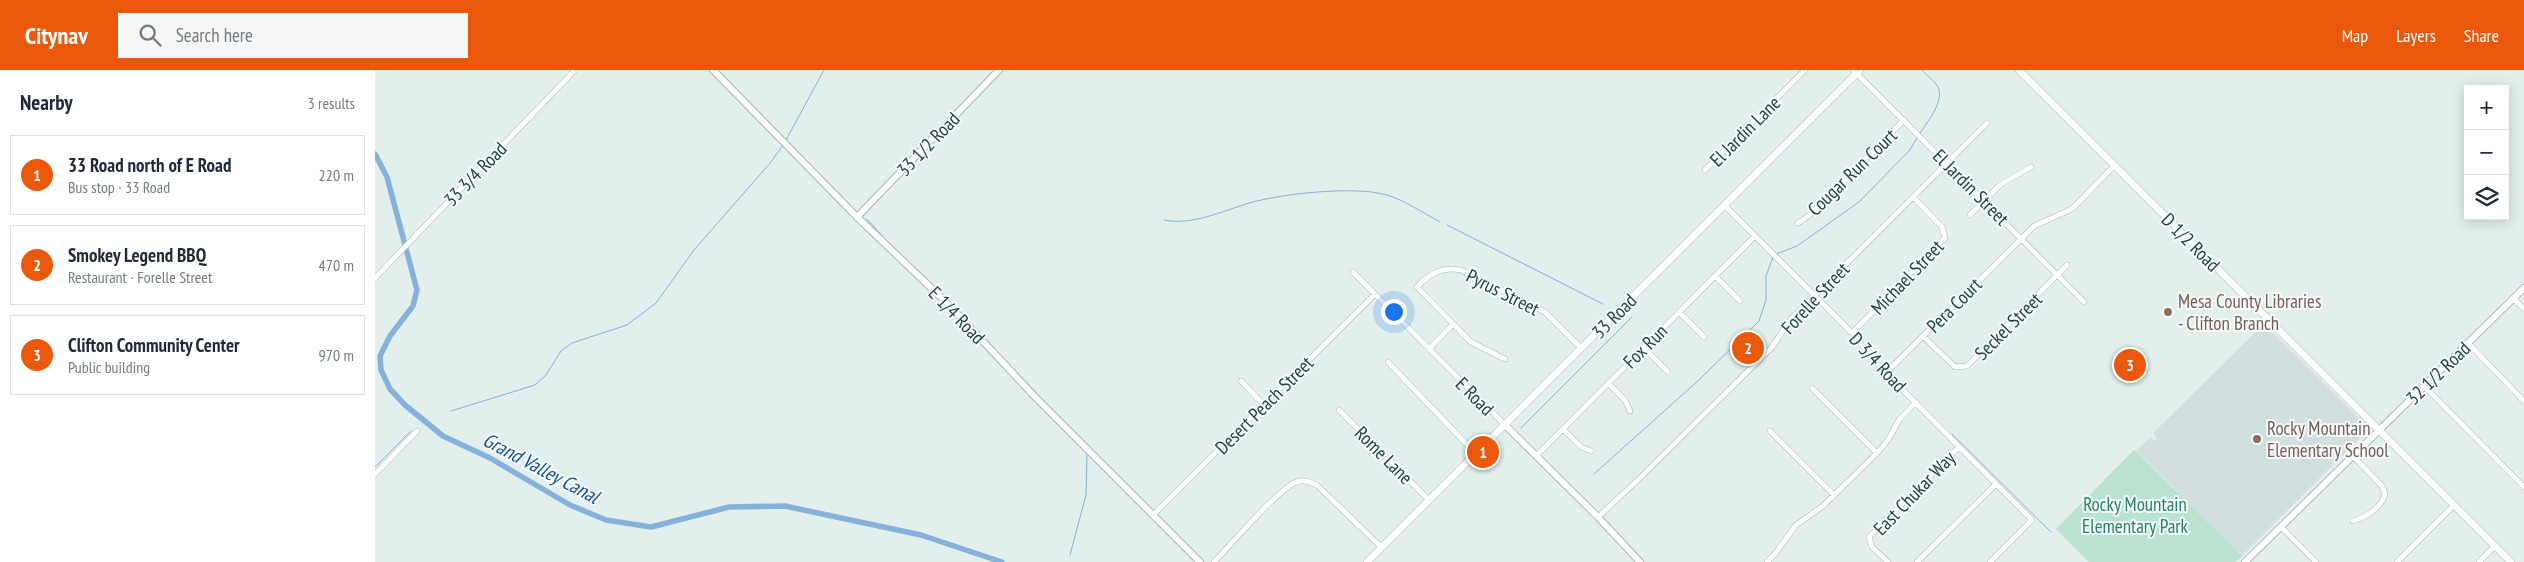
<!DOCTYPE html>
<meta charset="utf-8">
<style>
body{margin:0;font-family:"PT Sans Narrow",sans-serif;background:#f6f6f7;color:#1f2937}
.controls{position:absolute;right:15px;top:15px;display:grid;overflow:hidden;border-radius:0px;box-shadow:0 2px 12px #0003}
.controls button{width:45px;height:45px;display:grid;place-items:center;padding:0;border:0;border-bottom:1px solid #e0e1e3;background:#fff;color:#1f2937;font:25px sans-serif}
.you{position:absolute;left:1018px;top:241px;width:18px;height:18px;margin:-12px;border:4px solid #fff;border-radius:50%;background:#1a73e8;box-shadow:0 0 0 8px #1a73e833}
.badge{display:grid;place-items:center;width:32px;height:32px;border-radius:50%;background:#ea580c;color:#fff;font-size:16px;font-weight:700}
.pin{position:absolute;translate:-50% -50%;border:2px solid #fff;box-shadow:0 1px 5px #0006}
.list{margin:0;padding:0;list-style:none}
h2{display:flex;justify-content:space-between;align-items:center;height:65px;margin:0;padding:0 20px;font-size:21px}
h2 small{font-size:16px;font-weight:400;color:#747a83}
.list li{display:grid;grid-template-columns:32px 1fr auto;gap:15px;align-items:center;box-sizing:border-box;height:80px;margin:0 10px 10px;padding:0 10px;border:1px solid #e0e1e3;border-radius:0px}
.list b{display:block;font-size:19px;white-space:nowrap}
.list p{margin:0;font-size:16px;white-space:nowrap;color:#747a83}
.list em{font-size:16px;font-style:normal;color:#747a83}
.icon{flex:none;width:28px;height:28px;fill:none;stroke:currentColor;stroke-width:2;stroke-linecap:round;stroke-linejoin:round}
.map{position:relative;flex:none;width:2149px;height:492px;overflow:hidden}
header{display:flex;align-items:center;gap:30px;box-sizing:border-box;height:70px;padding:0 25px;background:#ea580c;color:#fff}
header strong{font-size:24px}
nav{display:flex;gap:28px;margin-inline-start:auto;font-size:18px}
.search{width:350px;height:45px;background:#f6f6f7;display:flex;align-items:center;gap:12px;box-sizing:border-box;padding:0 18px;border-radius:0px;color:#747a83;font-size:19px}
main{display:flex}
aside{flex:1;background:#fff}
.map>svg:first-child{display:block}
</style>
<header>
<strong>Citynav</strong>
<div class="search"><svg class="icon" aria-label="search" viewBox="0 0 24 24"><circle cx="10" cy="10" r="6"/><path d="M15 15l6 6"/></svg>Search here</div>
<nav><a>Map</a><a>Layers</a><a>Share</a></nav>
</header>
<main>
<aside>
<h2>Nearby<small>3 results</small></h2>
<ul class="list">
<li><span class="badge">1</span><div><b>33 Road north of E Road</b><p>Bus stop · 33 Road</p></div><em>220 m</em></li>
<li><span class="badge">2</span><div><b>Smokey Legend BBQ</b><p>Restaurant · Forelle Street</p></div><em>470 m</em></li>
<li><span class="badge">3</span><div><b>Clifton Community Center</b><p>Public building</p></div><em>970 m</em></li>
</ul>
</aside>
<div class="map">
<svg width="2149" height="492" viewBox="0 0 2149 492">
<rect width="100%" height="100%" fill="#e3efed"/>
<!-- built -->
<path fill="#d1dfde" d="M1889,254L1991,355V362L1867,486L1761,381L1776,367L1779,371L1782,368L1778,363Z"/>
<!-- green -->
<path fill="#bae2d1" d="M1759,380L1867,486L1861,492H1714L1681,459Z"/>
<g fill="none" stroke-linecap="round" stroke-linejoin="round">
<!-- stream -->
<path stroke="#85b2da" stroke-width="1" d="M1544,65C1551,53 1570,32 1563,17C1560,11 1551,5 1547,0
M411,70L449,0
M492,149L519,179
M789,150C816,156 848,141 874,133C906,124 970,117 1003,123C1024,126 1046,142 1065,152
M1072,155L1228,234
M1401,184L1422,176L1484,132L1534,81L1542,68
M76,341L160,315L171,305L186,281L197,273L252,255L281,233L319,180L396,92L408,75
M1146,358L1257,247
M1577,364L1676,462
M0,397L36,361
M1219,404L1325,309L1384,251L1391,230V206L1398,187
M695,485L711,425L712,383"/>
<!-- canal -->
<path stroke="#85b2da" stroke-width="5.5" d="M0,84L12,107L42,220L38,236L15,266L5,286L6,300L15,319L30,335L68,366L115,388L195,435L231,450L276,457L354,437L410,436L546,465L627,492"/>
<defs>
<path id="minor" d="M1478,0L1709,232
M1330,100L1430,0
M1349,135L1477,263L1500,292L1657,450L1615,492
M1595,145L1626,114L1656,97
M1423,153L1436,144L1529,50
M978,202L1129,354
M1340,206L1365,231
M0,208L200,0
M2138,228L2149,239
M1304,242L1329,267
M1477,263L1570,168L1567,157L1538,127
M1548,266L1580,297L1592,296L1692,195
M2093,273L2149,331
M1269,278L1293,302
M1054,279L1078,254
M1130,289L1096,272L1042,217C1055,204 1066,196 1086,200L1170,242L1207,279
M1013,292L1100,383
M1511,303L1659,156L1697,139L1740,95
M866,311L889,335
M1233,313L1250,330L1255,341
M2049,316L2149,417
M1437,318L1502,383
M964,340L1054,430
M1188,359L1206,377L1216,381
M1395,361L1459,425
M1977,385L2007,416L2010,423C2008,437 1991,447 1978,451
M1161,386L1380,166
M0,404L42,361
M778,445L1000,224
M1223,447L1266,407L1397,277L1416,249L1612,53
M1906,457L1941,492
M839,492C855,476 906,415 924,411C931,410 937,413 943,416L1006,477
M1392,492L1400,484L1421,455L1448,436L1502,383L1513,370L1524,350L1541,332
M1513,492L1497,477L1494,467L1584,377
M1542,492L1621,414
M2022,492L2079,435
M2104,492L2120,476"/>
<path id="tertiary" d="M338,0L482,147L574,235L663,330L825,492
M482,147L624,0
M1129,354L1223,447L1265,492
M1870,492L2149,218"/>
<path id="secondary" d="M1644,0L2136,492
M992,492L1485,0"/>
</defs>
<!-- minor casing -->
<use href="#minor" stroke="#a5b7b7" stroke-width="6"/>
<!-- tertiary casing -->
<use href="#tertiary" stroke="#a5b7b7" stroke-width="8"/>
<!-- secondary casing -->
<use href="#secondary" stroke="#a0bcbb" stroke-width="8"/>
<!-- minor -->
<use href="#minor" stroke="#fff" stroke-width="5"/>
<!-- tertiary -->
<use href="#tertiary" stroke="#fff" stroke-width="6"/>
<!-- secondary -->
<use href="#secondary" stroke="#fff" stroke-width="7"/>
</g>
<!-- markers -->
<g fill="#8d6e63" stroke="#f4faf9" stroke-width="2">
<circle cx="1793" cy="242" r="5"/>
<circle cx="1882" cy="369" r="5"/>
</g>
<g text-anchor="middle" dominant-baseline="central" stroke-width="4" stroke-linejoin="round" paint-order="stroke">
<!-- street labels -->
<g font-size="19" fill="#204143" stroke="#f4faf9">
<text transform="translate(1370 61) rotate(-45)">El Jardin Lane</text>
<text transform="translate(553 74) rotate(-46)">33 1/2 Road</text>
<text transform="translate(1477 102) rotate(-44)">Cougar Run Court</text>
<text transform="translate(100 104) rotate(-46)">33 3/4 Road</text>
<text transform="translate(1596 117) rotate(45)">El Jardin Street</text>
<text transform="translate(1816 172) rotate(45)">D 1/2 Road</text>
<text transform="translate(1532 207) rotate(-46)">Michael Street</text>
<text transform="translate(1128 222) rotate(27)">Pyrus Street</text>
<text transform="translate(1440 228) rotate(-47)">Forelle Street</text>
<text transform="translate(1579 235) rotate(-45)">Pera Court</text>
<text transform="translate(582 245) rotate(46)">E 1/4 Road</text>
<text transform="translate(1239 246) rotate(-45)">33 Road</text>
<text transform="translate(1633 256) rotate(-45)">Seckel Street</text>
<text transform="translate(1270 276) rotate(-45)">Fox Run</text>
<text transform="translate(1503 292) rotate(47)">D 3/4 Road</text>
<text transform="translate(2063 303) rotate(-44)">32 1/2 Road</text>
<text transform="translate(1100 326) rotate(45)">E Road</text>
<text transform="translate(889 335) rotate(-45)">Desert Peach Street</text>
<text transform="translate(1009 385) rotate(45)">Rome Lane</text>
<text transform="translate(1539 423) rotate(-46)">East Chukar Way</text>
</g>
<!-- education labels -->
<g font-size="19" fill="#785e54" stroke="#f4faf9" text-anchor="start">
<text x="1803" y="231">Mesa County Libraries<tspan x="1803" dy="22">- Clifton Branch</tspan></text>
<text x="1892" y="358">Rocky Mountain<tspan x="1892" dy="22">Elementary School</tspan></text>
</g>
<!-- park labels -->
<g font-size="19" fill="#257f64" stroke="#f4faf9">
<text x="1760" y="434">Rocky Mountain<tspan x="1760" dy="22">Elementary Park</tspan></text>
</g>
<!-- water labels -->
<g font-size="20" font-style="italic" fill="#134f86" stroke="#f4faf9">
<text transform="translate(166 398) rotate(28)">Grand Valley Canal</text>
</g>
</g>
</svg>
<div class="controls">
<button>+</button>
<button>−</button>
<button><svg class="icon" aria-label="layers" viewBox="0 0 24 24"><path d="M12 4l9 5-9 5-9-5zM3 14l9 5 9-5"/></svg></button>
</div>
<div class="you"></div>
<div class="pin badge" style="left:1108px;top:382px">1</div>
<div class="pin badge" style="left:1373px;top:278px">2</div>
<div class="pin badge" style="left:1755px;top:295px">3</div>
</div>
</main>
